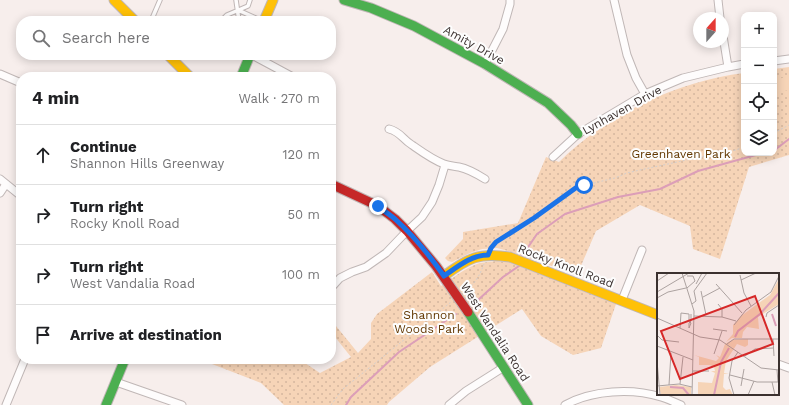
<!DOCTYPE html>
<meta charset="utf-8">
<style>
body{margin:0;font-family:"Work Sans",sans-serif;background:#f6f6f6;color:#202124}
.controls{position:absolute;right:12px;top:12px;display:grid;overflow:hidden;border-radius:8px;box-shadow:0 2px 10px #0003}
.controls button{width:36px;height:36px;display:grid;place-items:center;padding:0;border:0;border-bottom:1px solid #e0e0e0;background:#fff;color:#202124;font:20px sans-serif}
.compass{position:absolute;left:693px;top:12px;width:36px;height:36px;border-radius:50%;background:#fff;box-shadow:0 2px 10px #0003;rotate:21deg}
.stop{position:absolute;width:12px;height:12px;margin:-9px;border:3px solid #1a73e8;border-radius:50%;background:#fff}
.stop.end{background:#1a73e8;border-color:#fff;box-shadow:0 1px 4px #0008}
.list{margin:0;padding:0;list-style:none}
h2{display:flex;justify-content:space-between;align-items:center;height:52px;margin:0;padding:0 16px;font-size:17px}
h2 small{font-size:13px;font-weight:400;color:#757577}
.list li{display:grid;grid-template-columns:26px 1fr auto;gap:12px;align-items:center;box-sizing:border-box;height:60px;padding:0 16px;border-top:1px solid #e0e0e0}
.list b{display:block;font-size:15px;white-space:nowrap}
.list p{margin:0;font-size:13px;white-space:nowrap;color:#757577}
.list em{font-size:13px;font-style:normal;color:#757577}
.icon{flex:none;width:22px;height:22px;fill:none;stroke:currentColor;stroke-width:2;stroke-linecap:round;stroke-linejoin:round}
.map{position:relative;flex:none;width:789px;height:405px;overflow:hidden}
.search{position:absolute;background:#fff;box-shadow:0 2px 10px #0003;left:16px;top:16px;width:320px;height:44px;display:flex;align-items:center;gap:10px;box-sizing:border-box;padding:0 14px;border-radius:16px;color:#757577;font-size:15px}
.panel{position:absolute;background:#fff;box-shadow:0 2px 10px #0003;left:16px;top:72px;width:320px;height:292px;border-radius:16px}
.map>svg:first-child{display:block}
</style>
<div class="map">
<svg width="789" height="405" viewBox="0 0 789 405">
<defs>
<pattern id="park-dots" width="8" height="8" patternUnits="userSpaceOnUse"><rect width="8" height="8" fill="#f6d4b7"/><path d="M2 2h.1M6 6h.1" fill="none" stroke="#d4b69e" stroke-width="1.8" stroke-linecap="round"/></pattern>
</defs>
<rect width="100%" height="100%" fill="#f7eeec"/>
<!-- park -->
<path fill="url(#park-dots)" d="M789,67V155L749,167L720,259L693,249L690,226L640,205L596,231L577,275L512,252L497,248L482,249L470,253L452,262L448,261L445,258L463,239V232L518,223L546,157L559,162C607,115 677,81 744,73V153H774V69Z
M496,261L509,262L616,304L601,348L573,355L541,336L522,309L430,367L389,402L387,405H284L261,383L199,359H299L320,373L351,357L331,332V330L336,326L358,353L371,339V323L377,314L432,272L441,286C453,278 466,267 480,263C485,262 491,262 496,261Z"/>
<!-- pitch -->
<path fill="#f6d4b7" d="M786,77L789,90L774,93V80Z"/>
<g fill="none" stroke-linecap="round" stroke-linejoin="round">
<!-- stream -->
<path stroke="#dc9eb8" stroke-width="2" d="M774,150L776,149L789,139
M522,256L537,234L565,214L618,197L660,189L698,171L763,153
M477,301L503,277L519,266
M346,405L351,397L399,352L456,314"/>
<defs>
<path id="lane" d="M236,0L239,21
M238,10L262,21
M151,21L160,0
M221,21L227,15L248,6L250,0"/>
<path id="street" d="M614,0L627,55L636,78L645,94
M718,0L720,18
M723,36L728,67
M252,55L293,77
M774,61L789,59
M485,64L503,29L510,4V0
M0,74L21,83
M389,129C401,132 402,139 412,145C422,152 433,160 444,164C449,166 454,166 459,167C469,169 477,174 485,179
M553,157L578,134L645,94L683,78L728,67L744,64
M0,179L21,196
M0,193L6,184
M331,288L340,278L352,272L366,267L386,253L407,231L422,217L432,202L439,185L445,165
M622,300L642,250
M778,364L789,368
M116,382L182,405
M6,405L25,359
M449,405L466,391L504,367
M565,405C592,390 632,388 661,397C668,399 674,402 681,405"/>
<path id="fast" d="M344,0L371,8L414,26L485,64L548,103L571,125L578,134
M241,77L250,55
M468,312L528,405
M106,405L125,359"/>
<path id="slow" d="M114,0L135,21
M264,21L273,0
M168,55L190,77
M444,276C468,258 479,252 510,257L658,315"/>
<path id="jam" d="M331,184L378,206L395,219L407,231L436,266L468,312"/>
</defs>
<!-- lane casing -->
<use href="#lane" stroke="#c0b7b6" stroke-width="5.5"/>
<!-- street casing -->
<use href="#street" stroke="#c0b7b6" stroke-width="9"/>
<!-- fast casing -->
<use href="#fast" stroke="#c0b7b6" stroke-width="11"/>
<!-- slow casing -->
<use href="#slow" stroke="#c0b7b6" stroke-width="11"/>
<!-- jam casing -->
<use href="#jam" stroke="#c0b7b6" stroke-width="11"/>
<!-- path -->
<path stroke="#d3cfce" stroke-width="1" stroke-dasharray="2 2" stroke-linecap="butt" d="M774,133L789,125
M493,246L496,242L534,218L577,187L615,178L627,173L640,170L705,156L736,150L744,147
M465,291C475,284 480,275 484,264
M331,405L343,389L451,302"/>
<!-- lane -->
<use href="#lane" stroke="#fefcfc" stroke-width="3.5"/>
<!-- street -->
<use href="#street" stroke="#fefcfc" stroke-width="7"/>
<!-- fast -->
<use href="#fast" stroke="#4caf50" stroke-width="9"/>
<!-- slow -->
<use href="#slow" stroke="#ffc107" stroke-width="9"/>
<!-- jam -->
<use href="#jam" stroke="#c62828" stroke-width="9"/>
</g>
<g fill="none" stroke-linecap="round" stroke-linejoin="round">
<!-- route -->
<path stroke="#1a73e8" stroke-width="5" d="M378,206C384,211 390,215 395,219C414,236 430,256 444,276C457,267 471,255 488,255L491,248L496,242L534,218L577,187L584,185"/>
</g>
<g text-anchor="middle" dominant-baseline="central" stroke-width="4" stroke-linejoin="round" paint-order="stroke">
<!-- street labels -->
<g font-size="12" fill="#3b312f" stroke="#fdfdfd">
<text transform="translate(474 45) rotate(29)">Amity Drive</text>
<text transform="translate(622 110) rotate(-29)">Lynhaven Drive</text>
<text transform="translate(566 266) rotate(21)">Rocky Knoll Road</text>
<text transform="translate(495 332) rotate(57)">West Vandalia Road</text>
</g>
<!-- park labels -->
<g font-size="12" fill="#623700" stroke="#fdfdfd">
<text x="681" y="154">Greenhaven Park</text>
<text x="429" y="315">Shannon<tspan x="429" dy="14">Woods Park</tspan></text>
</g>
</g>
<!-- overview -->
<g transform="translate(657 273)">
<rect width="122" height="122" fill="#f7eeec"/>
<path d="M122,6V31L101,44L102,56L90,54L86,59L85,65H75L69,69L76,61V52L84,43L113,22ZM91,66V72L88,74L80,71L69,88L67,100L72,101H67L66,114L69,117L73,116L76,122H36L41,121V109L55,110L58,100L54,98H58L57,94L53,92H42V84L37,82L59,88L62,85L59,82L63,84L68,71L75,67ZM19,112L34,114V122H4L2,114Z" fill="#f6d4b7"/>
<path fill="none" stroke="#dc9eb8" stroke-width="2" d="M115,41L119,53M78,64L81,58L103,41L122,20M13,114L26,115L32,122M57,122L64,89L72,75"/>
<path fill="none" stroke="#aca2a0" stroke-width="1" d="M25,0L37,38L35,122M83,2L87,20L94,33M30,3H36L38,8L30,15M84,7L99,0M0,8L12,0M39,11L45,0M59,11L85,40M44,18L49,42M0,19L32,0M46,24L63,15M0,25L11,19L29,15M35,31L39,28L37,18L50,0M61,31L65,36V44M32,41V48H33V49L34,50L32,55V50L34,48V41M37,43L65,44L79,48M109,44L110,40L122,32M0,45L43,64L63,67L104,95L122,97M77,52L89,37L114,19L122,3M23,55L24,40L32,41M56,56L70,58M0,62L5,67L22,69M116,66L117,83M70,71L77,66H122M0,73L36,87M57,81L65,58M88,83L98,76L116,75M0,88L3,122M120,97L121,109M36,98H52M73,102L100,109H122M115,109L118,122M23,111L26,84M12,112L14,80M0,113L22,111L35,114M84,113L87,96M77,122L72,105L75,88L81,79M91,122L97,108"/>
<path fill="#d62828" fill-opacity="0.15" stroke="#d62828" stroke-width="2" d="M98,23L116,71L23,106L4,58Z"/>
<rect width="122" height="122" fill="none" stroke="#3b312f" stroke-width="2"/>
</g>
</svg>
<div class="controls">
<button>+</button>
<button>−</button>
<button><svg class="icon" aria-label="locate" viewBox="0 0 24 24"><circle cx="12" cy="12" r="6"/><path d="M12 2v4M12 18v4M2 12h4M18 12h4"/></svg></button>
<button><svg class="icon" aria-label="layers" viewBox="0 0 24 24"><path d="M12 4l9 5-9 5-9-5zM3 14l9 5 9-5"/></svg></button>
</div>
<svg class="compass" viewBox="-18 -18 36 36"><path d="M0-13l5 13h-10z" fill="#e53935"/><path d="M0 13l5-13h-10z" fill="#757577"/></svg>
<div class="stop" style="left:584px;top:185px"></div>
<div class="stop end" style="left:378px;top:206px"></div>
<div class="search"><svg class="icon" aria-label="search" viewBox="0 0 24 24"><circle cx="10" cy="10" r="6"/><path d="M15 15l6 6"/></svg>Search here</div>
<section class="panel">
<h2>4 min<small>Walk · 270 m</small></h2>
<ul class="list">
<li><svg class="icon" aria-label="ahead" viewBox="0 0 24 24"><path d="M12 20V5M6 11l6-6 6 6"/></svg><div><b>Continue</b><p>Shannon Hills Greenway</p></div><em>120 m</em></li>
<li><svg class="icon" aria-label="right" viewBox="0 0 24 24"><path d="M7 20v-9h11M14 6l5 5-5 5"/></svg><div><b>Turn right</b><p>Rocky Knoll Road</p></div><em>50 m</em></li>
<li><svg class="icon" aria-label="right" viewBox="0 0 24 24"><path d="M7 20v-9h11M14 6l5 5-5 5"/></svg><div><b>Turn right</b><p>West Vandalia Road</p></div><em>100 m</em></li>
<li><svg class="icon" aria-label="arrive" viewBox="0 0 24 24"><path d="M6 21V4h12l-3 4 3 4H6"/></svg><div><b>Arrive at destination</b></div></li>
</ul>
</section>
</div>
